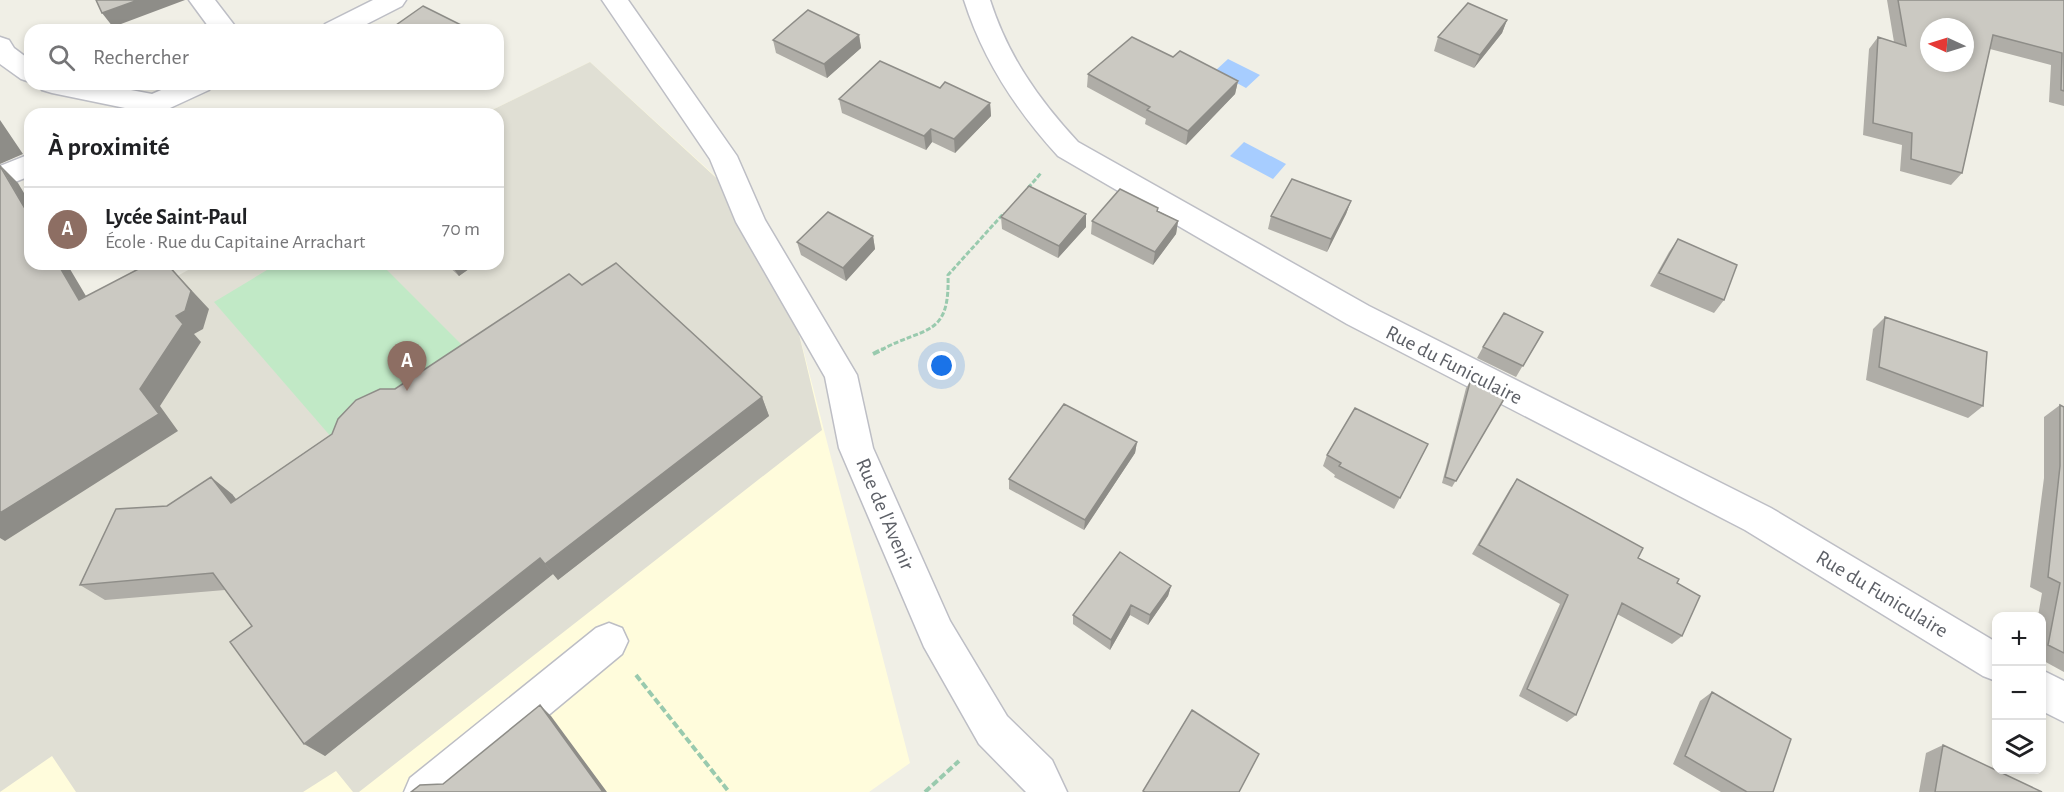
<!DOCTYPE html>
<html lang="fr">
<meta charset="utf-8">
<style>
body{margin:0;font-family:"Alegreya Sans",sans-serif;background:#f6f6f6;color:#202124}
.controls{position:absolute;right:18px;bottom:18px;display:grid;overflow:hidden;border-radius:12px;box-shadow:0 3px 9px #0003}
.controls button{width:54px;height:54px;display:grid;place-items:center;padding:0;border:0;border-bottom:2px solid #e0e0e0;background:#fff;color:#202124;font:30px sans-serif}
.compass{position:absolute;left:1920px;top:18px;width:54px;height:54px;border-radius:50%;background:#fff;box-shadow:0 3px 9px #0003;rotate:274deg}
.you{position:absolute;left:942px;top:366px;width:21px;height:21px;margin:-15px;border:4px solid #fff;border-radius:50%;background:#1a73e8;box-shadow:0 0 0 9px #1a73e833}
.badge{display:grid;place-items:center;width:39px;height:39px;border-radius:50%;background:#111827;color:#fff;font-size:20px;font-weight:700}
.pin{position:absolute;translate:-50% -50px;filter:drop-shadow(0 2px 3px #0008)}
.pin::after{content:'';position:absolute;top:32px;width:21px;height:18px;background:inherit;clip-path:polygon(0 0,100% 0,50% 100%)}
.list{margin:0;padding:0;list-style:none}
h2{display:flex;justify-content:space-between;align-items:center;height:78px;margin:0;padding:0 24px;font-size:26px}
h2 small{font-size:20px;font-weight:400;color:#757577}
.list li{display:grid;grid-template-columns:39px 1fr auto;gap:18px;align-items:center;box-sizing:border-box;height:84px;padding:0 24px;border-top:2px solid #e0e0e0}
.list b{display:block;font-size:22px;white-space:nowrap}
.list p{margin:0;font-size:20px;white-space:nowrap;color:#757577}
.list em{font-size:20px;font-style:normal;color:#757577}
.icon{flex:none;width:33px;height:33px;fill:none;stroke:currentColor;stroke-width:2;stroke-linecap:round;stroke-linejoin:round}
.map{position:relative;flex:none;width:2064px;height:792px;overflow:hidden}
.search{position:absolute;background:#fff;box-shadow:0 3px 9px #0003;left:24px;top:24px;width:480px;height:66px;display:flex;align-items:center;gap:15px;box-sizing:border-box;padding:0 21px;border-radius:18px;color:#757577;font-size:22px}
.panel{position:absolute;background:#fff;box-shadow:0 3px 9px #0003;left:24px;top:108px;width:480px;height:162px;border-radius:18px}
.map>svg:first-child{display:block}
</style>
<div class="map">
<svg width="2064" height="792" viewBox="0 0 2064 792">
<rect width="100%" height="100%" fill="#f0efe6"/>
<!-- commercial -->
<path fill="#fffcdc" d="M590,62L725,185L795,318L910,763L869,792H0V285L97,320L191,269L189,265L191,264H498V114H484Z"/>
<!-- education -->
<path fill="#e0dfd4" d="M590,62L724,185L799,334L822,430L359,792H353L336,771L303,792H76L52,756L0,792V285L97,320L190,269L191,264H498V114H484Z"/>
<!-- green -->
<path fill="#c1e9c6" d="M277,264H381L465,348L332,438L214,302Z"/>
<!-- water -->
<path fill="#a7cdff" d="M1228,59L1260,75L1246,88L1215,71Z
M1244,142L1286,164L1273,179L1230,156Z"/>
<g fill="none" stroke-linecap="round" stroke-linejoin="round">
<defs>
<path id="minor" d="M189,0H215L238,30H211Z
M373,0H406L402,6L355,30H321L325,24Z
M602,0H628L737,156L765,220L857,375L873,448L950,621L1007,716L1052,760L1067,792H1026L979,744L924,647L839,448L825,377L736,222L710,159Z
M964,0H990C1008,56 1038,99 1078,142L1369,306L1771,508L1996,642V681L1983,676L1745,530L1347,324L1058,156C1016,110 983,60 964,0Z
M0,37L9,40L14,48L30,60V82L21,79L0,64Z
M39,84H99L152,94L175,84H212L209,90L157,114H122L125,108L52,93L42,90Z
M30,154V176L0,188V166Z
M609,623L622,628L628,641L622,654L456,792H404L410,778L596,628Z
M2042,670L2064,681V722L2042,711Z"/>
</defs>
<!-- minor casing -->
<use href="#minor" stroke="#bdbec5" stroke-width="3"/>
<!-- path-far1 -->
<path stroke="#99caae" stroke-width="3" stroke-dasharray="5 2" stroke-linecap="butt" d="M1028,188L1041,173
M881,350C925,326 950,338 948,275L1004,213"/>
<!-- path -->
<path stroke="#99caae" stroke-width="4" stroke-dasharray="7 3" stroke-linecap="butt" d="M873,354L883,349
M636,675L729,792
M925,792L959,761"/>
<!-- minor -->
<use href="#minor" fill="#fff" fill-rule="evenodd"/>
</g>
<!-- wall -->
<path fill="#afada7" d="M1887,0H2064V106L2049,102L2051,65L1990,49L1962,173L1951,185L1900,171L1902,145L1863,135L1869,49L1878,37L1894,42Z
M1507,20L1502,33L1474,68L1434,51L1438,37Z
M859,35L861,48L827,78L776,53L773,40Z
M1173,57L1238,81L1235,94L1186,145L1145,124L1146,119L1087,87L1088,74Z
M940,88L990,103L991,116L955,153L932,142L926,150L842,113L839,99Z
M1351,201L1346,214L1327,252L1268,229L1271,216Z
M1158,208V211L1178,221L1176,234L1153,265L1091,234L1092,221Z
M1086,214V227L1058,258L1002,229L1001,217Z
M873,236L875,249L846,281L801,255L797,242Z
M1678,239L1724,300L1714,313L1650,286L1669,252Z
M446,264H476L459,276Z
M582,285L762,397L769,416L558,580L553,574L325,756L252,626L225,590L105,600L80,585L167,506L232,494L236,500L332,434L395,389Z
M1885,317L1983,406L1968,418L1866,380L1873,329Z
M1543,332L1516,377L1477,358L1483,347Z
M1470,382L1504,399L1452,487L1442,483L1466,388Z
M2060,405L2064,407V672L2042,660V616H2038L2042,593L2030,587L2044,478V417Z
M1137,442L1135,453L1084,530L1009,489V479Z
M1428,444L1394,509L1334,477L1335,475L1323,466L1327,455Z
M1517,479L1677,583L1682,636L1672,644L1617,614L1576,715L1567,722L1519,696L1560,604L1472,554L1510,489Z
M1171,586L1168,596L1148,625L1130,615L1110,650L1073,624V615Z
M1712,692L1773,792H1721L1673,764L1700,701Z
M1943,745L2042,792H1919L1926,753Z"/>
<!-- shaded-wall -->
<path fill="#8e8d88" d="M138,0H185L113,27L102,13Z
M1507,20L1502,33L1474,68L1480,55Z
M859,35L861,48L827,78L824,64Z
M1238,81L1235,94L1186,145L1188,131Z
M990,103L991,116L955,153L954,139Z
M0,120L23,154L0,164Z
M931,129L932,142L926,150L924,136Z
M0,165L18,183L30,203V217Z
M1351,201L1346,214L1327,252L1331,239Z
M1086,214V227L1058,258L1059,246Z
M1178,221L1176,234L1153,265L1155,252Z
M873,236L875,249L846,281L843,268Z
M58,264H67L99,318L79,300Z
M167,264L209,309L203,329L194,334L201,342L160,406L178,431L5,541L0,538V513L176,316Z
M461,264H476L459,276L454,269Z
M762,397L769,416L558,580L545,564Z
M1137,442L1135,453L1084,530L1085,520Z
M211,477L232,494L252,519L231,503Z
M540,558L553,574L325,756L304,744Z
M1171,586L1168,596L1148,625L1150,615Z
M1131,605L1130,615L1110,650L1111,640Z
M540,705L551,716L607,792H603Z"/>
<!-- building -->
<path fill="#cbc9c2" stroke="#8e8d88" stroke-width="1.5" fill-rule="evenodd" d="M96,0H138L102,13Z
M1898,0H2064V91L2061,90L2062,53L1993,35L1962,173L1911,159L1912,133L1873,123L1878,37L1906,46ZM1929,27H1965V63H1929Z
M1468,3L1507,20L1480,55L1438,37Z
M423,6L469,29L389,30Z
M808,10L859,35L824,64L773,40Z
M1132,37L1173,57L1180,51L1238,81L1188,131L1147,110L1150,107L1088,74Z
M880,61L940,88L945,82L990,103L954,139L931,129L924,136L839,99Z
M0,166L30,217V264H58L79,300L148,264H167L191,291L185,311L176,316L183,324L140,389L159,414L0,513Z
M1292,179L1351,201L1331,239L1271,216Z
M1029,186L1086,214L1059,246L1001,217Z
M1120,189L1158,208L1157,211L1178,221L1155,252L1092,221Z
M828,212L873,236L843,268L797,242Z
M1678,239L1737,265L1724,300L1659,273Z
M616,263L762,397L545,564L540,558L304,744L230,642L252,626L213,573L80,585L116,509L167,506L211,477L231,503L332,434L338,419L356,400L380,389H395L569,274L582,285Z
M449,264H461L454,269Z
M1504,313L1543,332L1523,366L1483,347Z
M1885,317L1987,352L1983,406L1879,367Z
M1470,382L1504,399L1456,481L1445,477Z
M1064,404L1137,442L1085,520L1009,479Z
M2060,405L2064,407V653L2048,645L2060,583L2048,577L2060,466Z
M1355,408L1428,444L1400,498L1339,466L1341,463L1327,455Z
M1517,479L1643,548L1638,558L1679,579L1677,583L1700,596L1682,636L1622,603L1576,715L1527,689L1568,595L1479,545Z
M1120,552L1171,586L1150,615L1131,605L1111,640L1073,615Z
M1712,692L1791,739L1773,792H1747L1685,756Z
M540,705L603,792H411L420,785L443,784Z
M1192,710L1259,754L1239,792H1145L1143,791Z
M1943,745L2042,792H1935Z"/>
<g text-anchor="middle" dominant-baseline="central" stroke-width="5" stroke-linejoin="round" paint-order="stroke">
<!-- street labels -->
<g font-size="21" fill="#5d6067" stroke="#fff">
<text transform="translate(1454 365) rotate(27)">Rue du Funiculaire</text>
<text transform="translate(885 514) rotate(67)">Rue de l'Avenir</text>
<text transform="translate(1882 594) rotate(31)">Rue du Funiculaire</text>
</g>
</g>
</svg>
<div class="controls">
<button>+</button>
<button>−</button>
<button><svg class="icon" aria-label="layers" viewBox="0 0 24 24"><path d="M12 4l9 5-9 5-9-5zM3 14l9 5 9-5"/></svg></button>
</div>
<svg class="compass" viewBox="-18 -18 36 36"><path d="M0-13l5 13h-10z" fill="#e53935"/><path d="M0 13l5-13h-10z" fill="#757577"/></svg>
<div class="you"></div>
<div class="pin badge" style="left:407px;top:391px;background:#8d6e63">A</div>
<div class="search"><svg class="icon" aria-label="search" viewBox="0 0 24 24"><circle cx="10" cy="10" r="6"/><path d="M15 15l6 6"/></svg>Rechercher</div>
<section class="panel">
<h2>À proximité<small></small></h2>
<ul class="list">
<li><span class="badge" style="background:#8d6e63">A</span><div><b>Lycée Saint-Paul</b><p>École · Rue du Capitaine Arrachart</p></div><em>70 m</em></li>
</ul>
</section>
</div>
